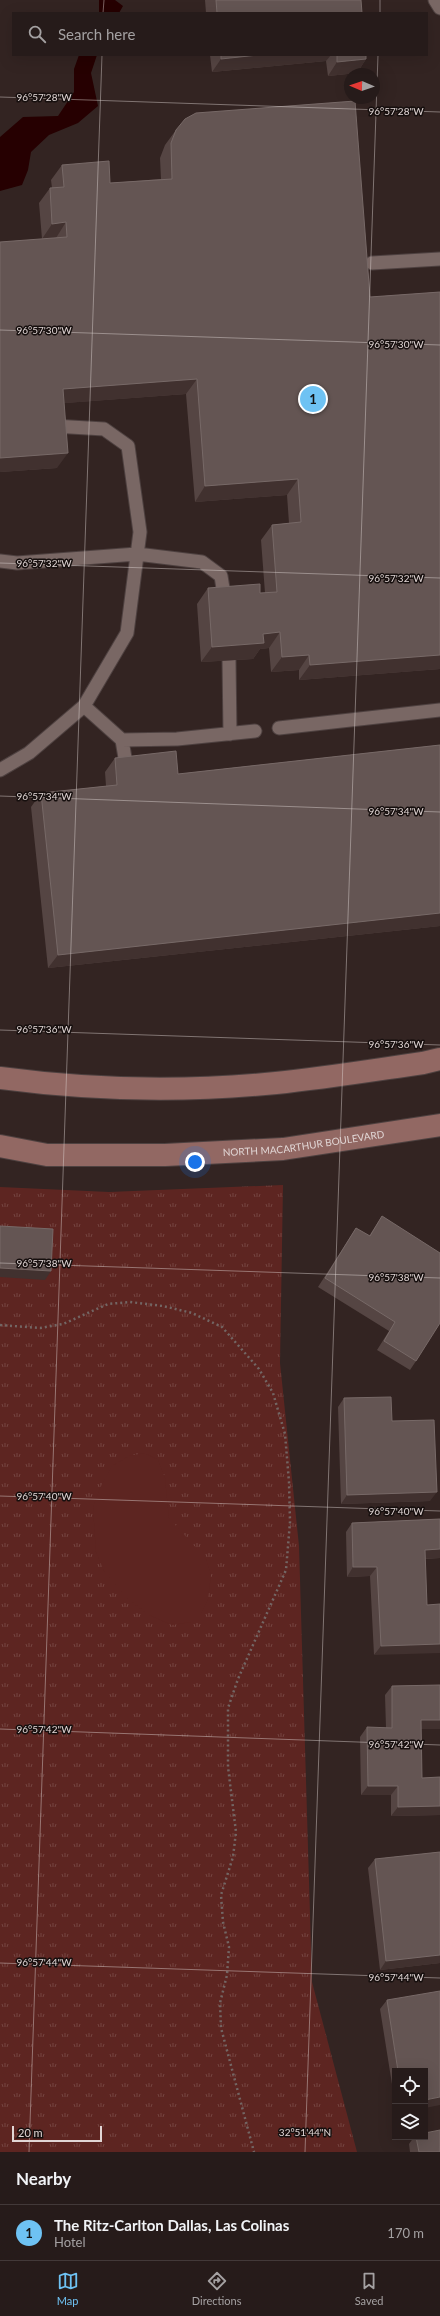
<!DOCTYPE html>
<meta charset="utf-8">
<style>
body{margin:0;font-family:Lato,sans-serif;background:#2e2423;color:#f1f3f6}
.controls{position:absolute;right:12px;bottom:12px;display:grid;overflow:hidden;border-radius:0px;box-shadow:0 4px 16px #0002}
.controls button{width:36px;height:36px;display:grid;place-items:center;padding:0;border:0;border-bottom:1px solid #423939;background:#261b1a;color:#f1f3f6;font:20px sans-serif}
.compass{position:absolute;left:344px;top:68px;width:36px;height:36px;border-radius:50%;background:#261b1a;box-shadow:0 4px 16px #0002;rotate:272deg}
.scale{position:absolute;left:12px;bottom:10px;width:90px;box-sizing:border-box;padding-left:4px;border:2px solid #e1d6d5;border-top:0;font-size:11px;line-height:14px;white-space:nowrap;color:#e1d6d5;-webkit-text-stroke:3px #160f0e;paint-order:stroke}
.you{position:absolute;left:195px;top:1162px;width:14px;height:14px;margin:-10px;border:3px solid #fff;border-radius:50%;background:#1a73e8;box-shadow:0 0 0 6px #1a73e833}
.badge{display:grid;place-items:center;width:26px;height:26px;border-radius:50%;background:#6ec2f3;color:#111;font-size:13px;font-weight:700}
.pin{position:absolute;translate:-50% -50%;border:2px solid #fff;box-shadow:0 1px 4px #0006}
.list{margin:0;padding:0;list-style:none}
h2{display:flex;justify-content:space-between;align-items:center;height:52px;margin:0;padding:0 16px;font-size:17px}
h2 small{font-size:13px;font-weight:400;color:#a4a1a2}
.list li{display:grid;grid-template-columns:26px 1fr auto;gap:12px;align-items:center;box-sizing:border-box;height:56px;padding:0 16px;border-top:1px solid #423939}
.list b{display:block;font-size:15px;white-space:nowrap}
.list p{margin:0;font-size:13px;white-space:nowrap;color:#a4a1a2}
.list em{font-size:13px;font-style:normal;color:#a4a1a2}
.icon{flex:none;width:22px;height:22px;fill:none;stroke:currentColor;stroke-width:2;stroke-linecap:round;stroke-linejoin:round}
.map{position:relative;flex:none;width:440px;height:2152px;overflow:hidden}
.search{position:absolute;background:#261b1a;box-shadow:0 4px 16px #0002;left:12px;right:12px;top:12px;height:44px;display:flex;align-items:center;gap:10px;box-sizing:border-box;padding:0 14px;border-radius:0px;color:#a4a1a2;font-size:15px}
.sheet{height:108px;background:#261b1a}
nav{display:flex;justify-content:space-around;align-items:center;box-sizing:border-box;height:56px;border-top:1px solid #423939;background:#261b1a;font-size:11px;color:#a4a1a2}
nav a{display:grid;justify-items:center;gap:2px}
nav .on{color:#6ec2f3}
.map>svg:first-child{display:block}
</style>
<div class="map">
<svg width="440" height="2152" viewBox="0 0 440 2152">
<defs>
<pattern id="grass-tufts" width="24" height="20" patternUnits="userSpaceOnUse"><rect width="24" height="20" fill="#5d2521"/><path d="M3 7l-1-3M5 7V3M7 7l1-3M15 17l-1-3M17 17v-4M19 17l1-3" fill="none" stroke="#744440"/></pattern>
</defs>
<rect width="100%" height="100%" fill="#332422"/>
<!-- grass -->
<path fill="url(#grass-tufts)" d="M283,1185L280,1363L299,1546L312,1982L357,2152H0V1187L109,1192Z"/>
<!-- park -->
<path fill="#5d2521" d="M145,1453L158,1460L165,1478L169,1518L206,1559L211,1575L208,1599L201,1613L191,1622L172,1625L149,1615L128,1599L104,1571L96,1552L93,1507L100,1488L112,1466L129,1456Z"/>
<!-- water -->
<path fill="#260001" d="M115,0L123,6L119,13H99V0Z
M79,55H97L91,73L98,106L78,123L49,135L31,152L28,170L22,185L0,191V137L23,117L58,116L74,92V69Z"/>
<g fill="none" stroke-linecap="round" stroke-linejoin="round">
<defs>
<path id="lane" d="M435,0L440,8
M372,263L440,259
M0,561L17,563L137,554L202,562L221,576L225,601
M229,660L230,734
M84,706L122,740L177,739L255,731
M279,728L440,710
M122,740L127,770
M0,770L29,753L84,706L127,633L140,532L128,446L104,429L54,426"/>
<g id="secondary">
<path d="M0,1078C90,1090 185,1092 276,1083C325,1078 374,1070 423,1063L440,1059"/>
<path id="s1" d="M0,1146L47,1155H165L283,1149L440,1125"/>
</g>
</defs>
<!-- lane casing -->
<use href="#lane" stroke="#4e4140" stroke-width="15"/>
<!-- secondary casing -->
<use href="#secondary" stroke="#4e4140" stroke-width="24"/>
<!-- path -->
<path stroke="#736664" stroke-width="2.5" stroke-dasharray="2 3" stroke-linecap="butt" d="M0,1325L40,1328L63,1324L108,1304L130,1302L163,1306L192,1313L222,1327L259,1369L273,1393L285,1434L289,1482L290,1522L286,1570L238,1679L228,1708V1767L236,1832L233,1857L221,1895L223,1922L229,1947L227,1975L220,2003L221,2028L254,2152"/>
<!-- lane -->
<use href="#lane" stroke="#796764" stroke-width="13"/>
<!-- secondary -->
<use href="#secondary" stroke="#926863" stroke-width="22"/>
</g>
<!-- wall -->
<path fill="#554543" d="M205,0H361L362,13H206Z
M210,55H366V59L357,73L328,76L326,61L212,72Z
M176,130L370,297L440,292V669L299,680V670L271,672L269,648L260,649L253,659L201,662L197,604L208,588L260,593H265L261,540L272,525L289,523L287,495L195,502L186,394L64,403L57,468L0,472V242L56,238L42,239L39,203L50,188H52L51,180L62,165L110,183L161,179L160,158L165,145Z
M440,745V926L48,968L31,807L41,793L106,786L105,772L115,758L178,774Z
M382,1216L416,1361L410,1370L377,1350L389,1331L318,1287L356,1228L369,1236Z
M344,1398L392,1421L430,1501L341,1504L338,1407Z
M440,1519V1558L425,1559L427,1605L374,1655L370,1576L347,1577L346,1532L352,1523Z
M440,1685V1729H421L422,1778L440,1777V1815L391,1816V1795H361L360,1737L367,1727L386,1728L385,1695L392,1686Z
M440,1852V1963L380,1970L368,1868L375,1859Z
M387,2000L425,2071H395V2103L380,2009Z
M414,2137H425L440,2152H410L409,2144Z"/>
<!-- shaded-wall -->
<path fill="#41312f" d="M258,55H331L326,61L212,72L221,59Z
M366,59L357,73L328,76L337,62Z
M66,222L56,238L42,239L52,224Z
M197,379L186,394L53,404L63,389Z
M68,453L57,468L0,472V458Z
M298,479L287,495L195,502L205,486Z
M280,632L269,648L260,649L253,659L201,662L212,647L263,634Z
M309,655L299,670L271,672L282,657Z
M440,655V669L299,680L310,665Z
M440,913V926L48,968L58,955Z
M0,1268L51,1271L45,1280L0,1277Z
M437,1492L430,1501L341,1504L347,1495Z
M440,1549V1558L418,1559L425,1550Z
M353,1567H377L370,1576L347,1577Z
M440,1644V1653L374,1655L381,1646Z
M421,1720H440V1729H415Z
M368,1786H398L391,1795H361Z
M440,1806V1815L391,1816L398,1807Z
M440,1955V1963L380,1970L386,1961Z
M440,2097V2105L425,2108V2100Z"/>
<!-- building -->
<path fill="#645553" stroke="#776967" d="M216,0H361L362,13H217Z
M221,55H258L221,59Z
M337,55H366V59L337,62Z
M355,101L370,297L440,292V655L310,665L309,655L282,657L280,632L263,634L264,643L212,647L208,588L260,584V593L277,592L272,525L301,522L298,479L205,486L197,379L63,389L68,453L0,458V242L67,237L66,222L52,224L50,188L64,187L62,165L109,161L110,183L172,179L171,143L176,130L185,119L196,113Z
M440,745V913L58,955L41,793L117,785L115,758L176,751L178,774Z
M382,1216L440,1253V1323L416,1361L384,1341L395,1322L325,1278L356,1228L370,1236Z
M0,1226L53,1229L51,1271L0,1268Z
M391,1397L392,1421L434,1420L437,1492L347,1495L344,1398Z
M440,1519V1549L425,1550L427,1605L440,1604V1644L381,1646L377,1567H353L352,1523Z
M440,1685V1720H421L422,1778L440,1777V1806L398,1807V1786H368L367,1727L392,1728V1686Z
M440,1852V1955L386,1961L375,1859Z
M440,1991V2097L425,2100V2071H398L387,2000Z
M440,2130V2152H419L416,2137H425V2133Z"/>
<!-- ticks -->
<path fill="none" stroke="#e1d6d5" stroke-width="1" stroke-opacity="0.45" d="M103,13L104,0M380,13V0M0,97L440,112M0,330L440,345M0,563L440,578M0,796L440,812M0,1030L440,1045M0,1263L440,1278M0,1496L440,1511M0,1729L440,1745M0,1963L440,1978M29,2152L102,55M305,2152L378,55"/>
<g text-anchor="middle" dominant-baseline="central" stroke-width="3" stroke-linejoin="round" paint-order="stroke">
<!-- street labels -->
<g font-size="10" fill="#e1d6d5" stroke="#160f0e">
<text stroke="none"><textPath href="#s1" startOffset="305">NORTH MACARTHUR BOULEVARD</textPath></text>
</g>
</g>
<g font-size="10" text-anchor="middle" fill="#e1d6d5" stroke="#160f0e" stroke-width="3" stroke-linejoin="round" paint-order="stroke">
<text x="44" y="101">96°57'28"W</text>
<text x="396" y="115">96°57'28"W</text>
<text x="44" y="334">96°57'30"W</text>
<text x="396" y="348">96°57'30"W</text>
<text x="44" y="567">96°57'32"W</text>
<text x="396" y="582">96°57'32"W</text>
<text x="44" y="800">96°57'34"W</text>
<text x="396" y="815">96°57'34"W</text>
<text x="44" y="1033">96°57'36"W</text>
<text x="396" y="1048">96°57'36"W</text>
<text x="44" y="1267">96°57'38"W</text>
<text x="396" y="1281">96°57'38"W</text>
<text x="44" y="1500">96°57'40"W</text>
<text x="396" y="1515">96°57'40"W</text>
<text x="44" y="1733">96°57'42"W</text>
<text x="396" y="1748">96°57'42"W</text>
<text x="44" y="1966">96°57'44"W</text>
<text x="396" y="1981">96°57'44"W</text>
<text x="305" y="2136">32°51'44"N</text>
</g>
</svg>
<div class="controls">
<button><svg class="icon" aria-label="locate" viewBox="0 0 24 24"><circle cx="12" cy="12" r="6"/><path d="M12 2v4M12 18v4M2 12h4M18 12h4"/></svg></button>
<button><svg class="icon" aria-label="layers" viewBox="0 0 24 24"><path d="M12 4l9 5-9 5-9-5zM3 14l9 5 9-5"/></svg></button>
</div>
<svg class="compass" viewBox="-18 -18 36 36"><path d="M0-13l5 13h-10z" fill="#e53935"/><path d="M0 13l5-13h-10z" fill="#a4a1a2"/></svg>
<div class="scale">20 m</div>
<div class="you"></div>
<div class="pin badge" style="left:313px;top:399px">1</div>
<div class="search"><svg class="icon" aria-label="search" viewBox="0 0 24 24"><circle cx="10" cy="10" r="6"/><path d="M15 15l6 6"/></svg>Search here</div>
</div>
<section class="sheet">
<h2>Nearby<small></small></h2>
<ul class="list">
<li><span class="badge">1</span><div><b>The Ritz-Carlton Dallas, Las Colinas</b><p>Hotel</p></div><em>170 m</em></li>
</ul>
</section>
<nav>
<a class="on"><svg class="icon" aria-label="map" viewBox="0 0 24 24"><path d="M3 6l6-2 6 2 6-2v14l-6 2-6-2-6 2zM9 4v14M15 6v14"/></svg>Map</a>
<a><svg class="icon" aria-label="directions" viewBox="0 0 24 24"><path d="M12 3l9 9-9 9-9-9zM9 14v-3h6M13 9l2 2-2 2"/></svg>Directions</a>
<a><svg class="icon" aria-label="saved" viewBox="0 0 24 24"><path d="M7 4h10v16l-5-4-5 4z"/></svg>Saved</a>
</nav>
